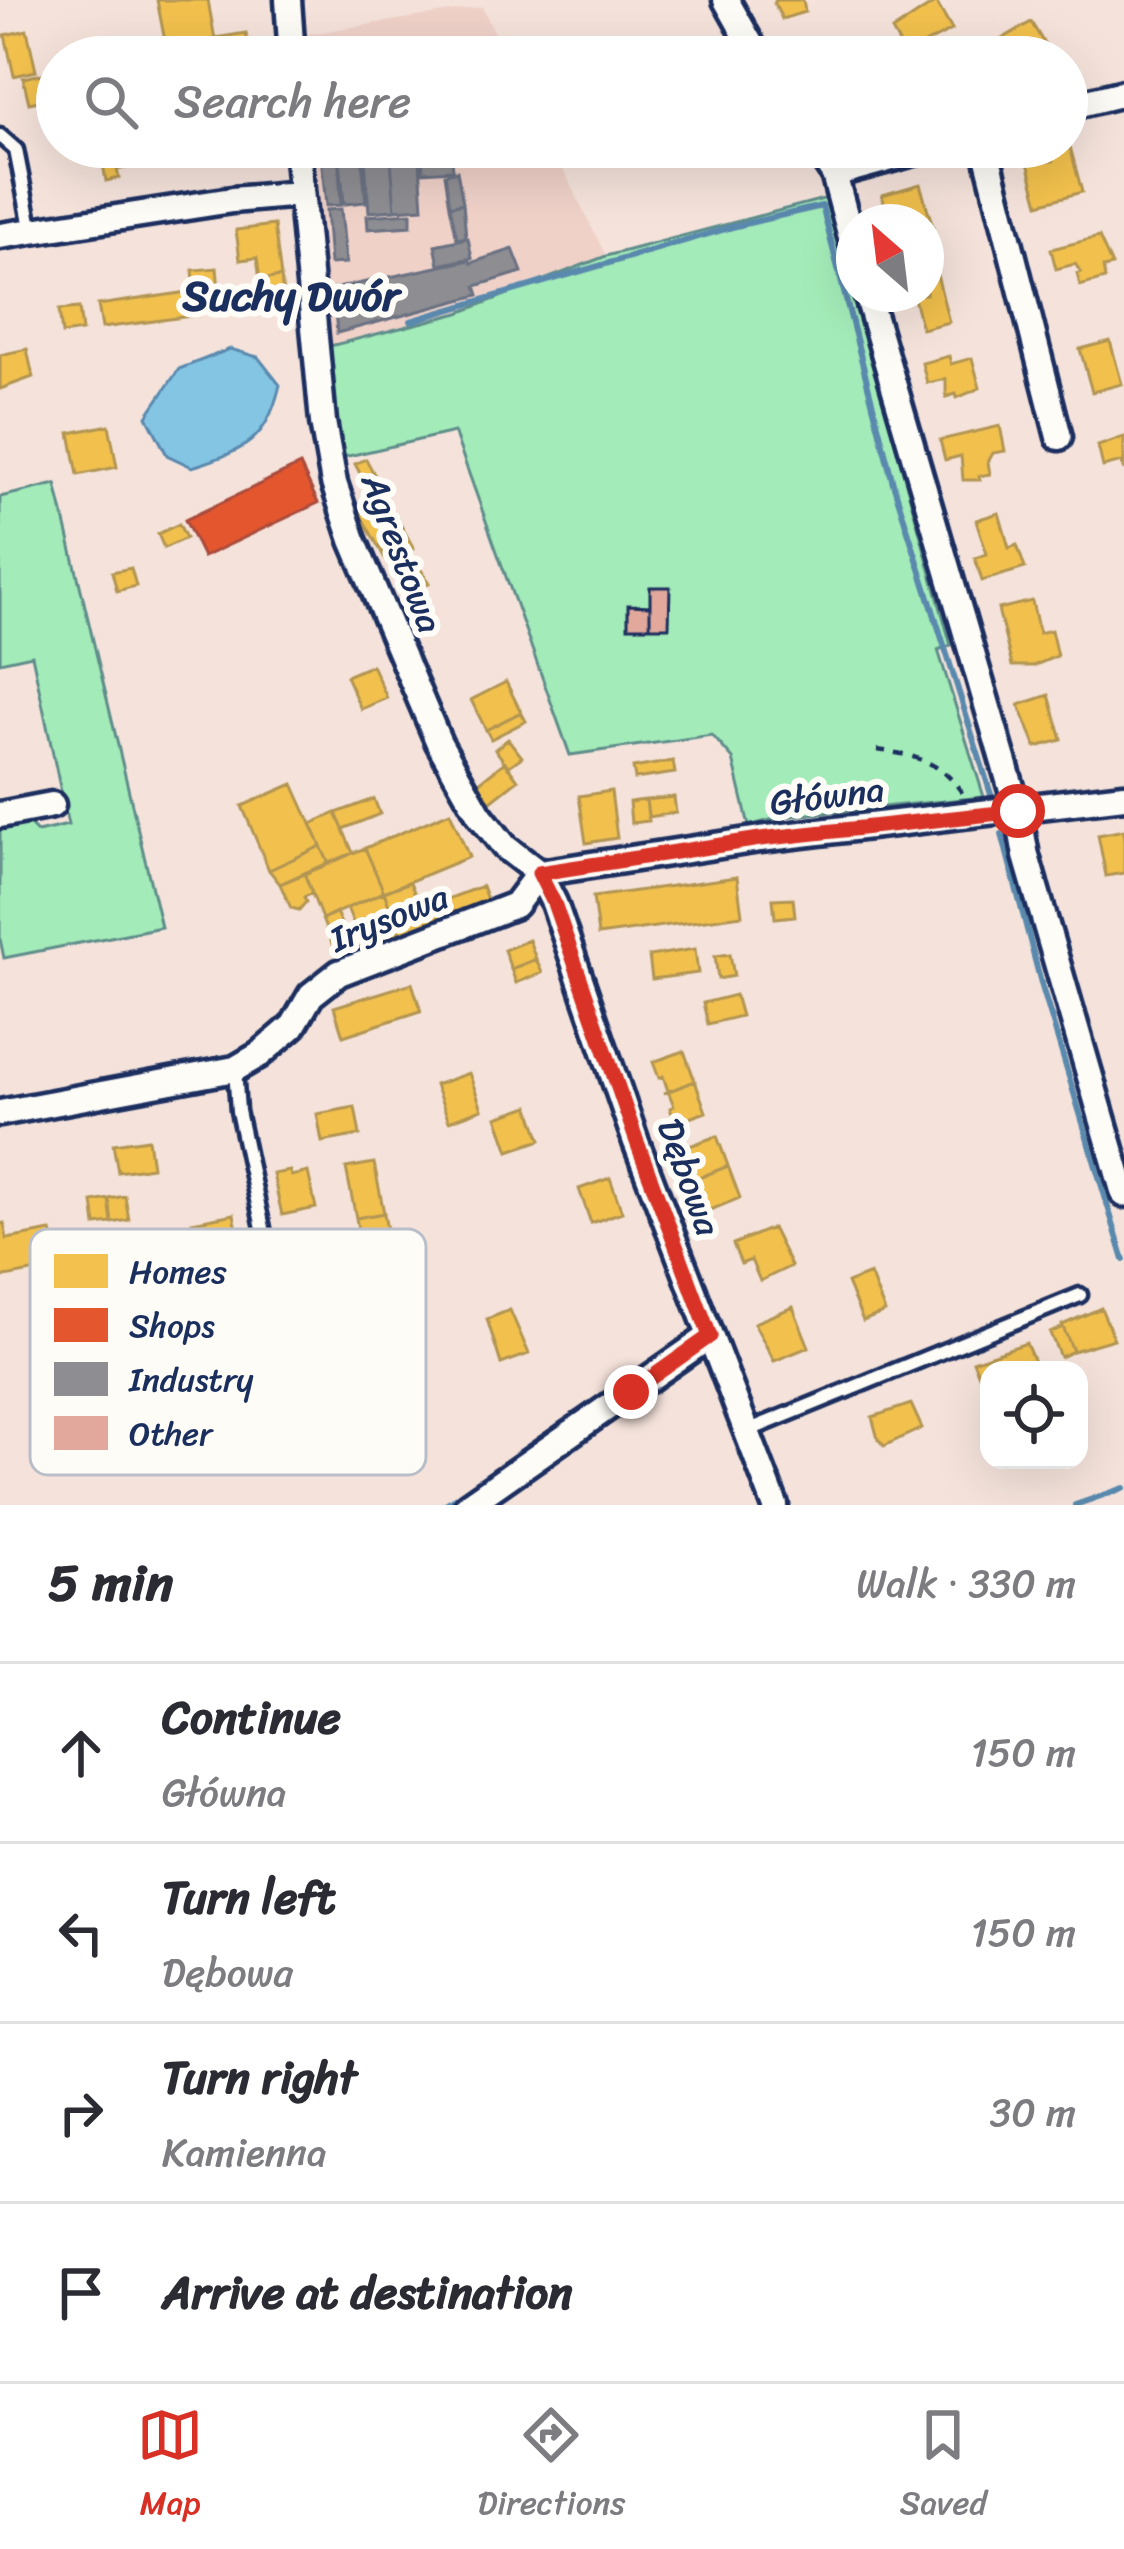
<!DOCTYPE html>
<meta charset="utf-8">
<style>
body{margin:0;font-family:Sriracha,sans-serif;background:#f7f7f7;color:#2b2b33}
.controls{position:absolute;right:36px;bottom:36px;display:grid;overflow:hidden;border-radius:24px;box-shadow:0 12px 48px #0002}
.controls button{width:108px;height:108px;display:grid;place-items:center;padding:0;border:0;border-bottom:3px solid #e1e1e2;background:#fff;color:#2b2b33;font:60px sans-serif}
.compass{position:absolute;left:836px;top:204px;width:108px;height:108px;border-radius:50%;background:#fff;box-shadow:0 12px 48px #0002;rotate:332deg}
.stop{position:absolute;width:36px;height:36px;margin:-27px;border:9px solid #d93025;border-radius:50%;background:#fff}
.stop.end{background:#d93025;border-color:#fff;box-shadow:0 3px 12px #0008}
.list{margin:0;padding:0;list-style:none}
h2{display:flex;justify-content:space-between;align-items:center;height:156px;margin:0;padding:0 48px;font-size:51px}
h2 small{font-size:39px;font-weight:400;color:#7c7c81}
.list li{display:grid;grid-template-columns:78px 1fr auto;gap:36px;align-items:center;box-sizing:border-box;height:180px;padding:0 48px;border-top:3px solid #e1e1e2}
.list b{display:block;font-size:45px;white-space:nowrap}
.list p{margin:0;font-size:39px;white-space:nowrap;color:#7c7c81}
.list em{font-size:39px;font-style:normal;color:#7c7c81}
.icon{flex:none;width:66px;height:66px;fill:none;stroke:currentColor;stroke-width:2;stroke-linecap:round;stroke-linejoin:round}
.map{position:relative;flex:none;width:1124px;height:1505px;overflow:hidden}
.search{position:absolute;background:#fff;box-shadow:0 12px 48px #0002;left:36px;right:36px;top:36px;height:132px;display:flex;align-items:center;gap:30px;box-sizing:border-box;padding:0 42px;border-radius:66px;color:#7c7c81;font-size:45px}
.sheet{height:876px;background:#fff}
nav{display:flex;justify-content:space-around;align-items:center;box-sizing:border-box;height:168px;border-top:3px solid #e1e1e2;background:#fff;font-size:33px;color:#7c7c81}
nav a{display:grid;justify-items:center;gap:6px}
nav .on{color:#d93025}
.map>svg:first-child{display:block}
</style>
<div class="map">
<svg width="1124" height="1505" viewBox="0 0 1124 1505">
<rect width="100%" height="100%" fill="#f5e3db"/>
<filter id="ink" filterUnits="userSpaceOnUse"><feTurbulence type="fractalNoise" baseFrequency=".00833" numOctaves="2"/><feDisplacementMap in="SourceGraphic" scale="24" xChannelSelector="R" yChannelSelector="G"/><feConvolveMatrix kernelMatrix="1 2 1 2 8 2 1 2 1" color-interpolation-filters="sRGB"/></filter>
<g filter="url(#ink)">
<!-- built -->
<path fill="#efd1c8" d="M482,7L507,57H308L307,34Z
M312,147H552L606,256L459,313L328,347L317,257Z"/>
<!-- green -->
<path fill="#a3ebb8" stroke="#5f8d8b" stroke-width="3" d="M827,198L951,645L938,650L984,797L781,817L749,826L733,759L712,735L570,755L454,432L331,460L314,350L459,313L606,256Z
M56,484L161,927L4,958L0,939V828L27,822L37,832L68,825L32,655L0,662V497Z"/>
<!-- water -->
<path fill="#84c5e4" stroke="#5a89ae" stroke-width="3" d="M230,349L258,357L280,385C266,443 244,450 192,467L167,455L147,416L179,369Z"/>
<!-- homes -->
<path fill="#f2c14e" stroke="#b29553" stroke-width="3" d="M157,0H208L218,57H168Z
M776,0H803L805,12L782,19L774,3Z
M936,2L952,30L905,54L892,31Z
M1031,22L1048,50L1035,57H1003L995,43Z
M27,30L36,71L14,76L5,35Z
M246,33L250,57H218L215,38Z
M47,73L51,92L43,94L44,100L29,103L23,78Z
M1069,143L1082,192L1039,204L1028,163L1053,161L1049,148L1067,147Z
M100,147H112L119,178L106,181Z
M112,147H144L148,163L117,170Z
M920,184L933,227L926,229V222H896L893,208L886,210L882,195Z
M274,225L281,277L260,280L257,258L240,260L236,230Z
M1099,237L1112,266L1103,268L1105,279L1080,286L1077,273L1081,272L1075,264L1056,269L1051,249Z
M935,267L949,322L922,329L913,294H926V269Z
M217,268L219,289L195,291L193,270Z
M281,277L283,295L262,297L260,280Z
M195,291L199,315L102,328L98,305Z
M79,308L82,331L62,334L59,310Z
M1110,341L1122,384L1092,392L1080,349Z
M27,349L33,377L0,389V355Z
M949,356L951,364L972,358L980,388L957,398L956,394L946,397V379L927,383L922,363Z
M109,425L117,467L78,475L70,433Z
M1000,426L1005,451L993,453L988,462L990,474L979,476L980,480H963L961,456L945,460L940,440Z
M1124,437V470L1122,462L1103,467L1098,446Z
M366,459L382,489L371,494L355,464Z
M386,499L408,538L382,553L360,514Z
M999,513L1009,548L1017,545L1025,568L982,581L975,558L987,554L976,520Z
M179,524L186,538L164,548L158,534Z
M408,538L414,549L388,564L382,553Z
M131,568L136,586L117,591L112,572Z
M420,568L429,583L408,595L399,580Z
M1032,601L1039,633L1051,630L1057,656L1033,666H1012L998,609Z
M372,665L387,698L361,709L346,676Z
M506,682L521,712L486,730L471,700Z
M1049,695L1062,740L1036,747L1019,705Z
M521,712L526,721L491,739L486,730Z
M508,739L522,757L508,767L495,749Z
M673,761L675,773L635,779L633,768Z
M505,762L518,780L487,804L474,786Z
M293,784L321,846L269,870L242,806Z
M611,791L617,838L586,843L579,796Z
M674,797L676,813L648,817L646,800Z
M374,799L380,814L343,829L336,813Z
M646,800L649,821L631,823L629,802Z
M450,812L469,857L384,892L365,848Z
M336,813L353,853L329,864L311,824Z
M1124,830V873L1106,876L1098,835Z
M321,846L329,864L280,884L269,870Z
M365,848L384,892L322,919L304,873Z
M304,873L312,893L304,897L306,902L299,910L291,908L280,884Z
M737,877L742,915L598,935L593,897Z
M410,882L421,909L482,886L489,905L402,940L384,892Z
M384,892L402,940L370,951L365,938L361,941L347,908Z
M793,898L795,916L775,918L773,899Z
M336,912L348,940L358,935L361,941L365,938L370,951L340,964L322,919Z
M529,940L536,959L511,969L504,950Z
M695,949L698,973L652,979L649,956Z
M730,954L734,976L718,979L715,956Z
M536,959L542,973L516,983L511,969Z
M412,983L421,1011L343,1036L334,1007Z
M735,995L741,1016L708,1024L703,1003Z
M684,1051L695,1081L664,1093L668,1091L663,1076L659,1078L653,1062Z
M469,1073L482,1109L449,1121L435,1085Z
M695,1081L706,1112L675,1123L670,1108L674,1106L668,1091L664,1093Z
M529,1106L541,1140L509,1151L497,1117Z
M355,1107L360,1135L322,1142L317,1114Z
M717,1136L728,1166L696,1179L684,1148Z
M148,1139L152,1167L118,1172L113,1144Z
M374,1163L384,1213L356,1218L346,1168Z
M728,1166L740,1198L708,1211L696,1179Z
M290,1171L291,1176L308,1172L316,1208L282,1215L273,1174Z
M610,1178L622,1212L591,1223L579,1189Z
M125,1196L129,1220L112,1223L109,1199Z
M109,1199L112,1223L96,1225L93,1202Z
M384,1213L393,1265L365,1270L356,1218Z
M234,1214L243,1261L213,1267L210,1251L198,1253L192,1222Z
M4,1223L7,1239L51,1231L58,1267L0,1278V1224Z
M772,1228L791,1266L760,1281L751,1260L741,1264L733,1244Z
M870,1274L885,1312L863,1321L847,1283Z
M793,1307L809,1347L774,1361L754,1323Z
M1101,1308L1114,1339L1073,1351L1062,1325Z
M510,1310L529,1354L501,1364L487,1319Z
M1063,1327L1073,1351L1060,1357L1050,1333Z
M1026,1343L1034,1362L1016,1370H989V1385L984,1387L973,1361Z
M911,1404L922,1428L884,1446L878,1439L872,1417Z"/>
<!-- shops -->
<path fill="#e4572e" stroke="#a84b3c" stroke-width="3" d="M300,465L318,503L203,557L185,520Z"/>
<!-- industry -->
<path fill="#8d8d92" stroke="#6b7182" stroke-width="3" d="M320,147H338L341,205L326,206Z
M364,147H390L395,210L369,212Z
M390,147H419L423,208L395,210Z
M421,147H451L453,170L423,172Z
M361,149L366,202L344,204L339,151Z
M457,171L463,203L450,206L445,174Z
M463,203L466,237L457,239L450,206Z
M341,209L346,263L330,264L326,210Z
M411,213V226L368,229L367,216Z
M468,238L472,258L439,265L435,245Z
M513,249L522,272L476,286L479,295L337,333L333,289L470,260L471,263Z"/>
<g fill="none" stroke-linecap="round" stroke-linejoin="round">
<!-- stream -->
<path stroke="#5a89ae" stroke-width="6" d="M411,321L732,227L822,206L893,483L994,804
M1002,834L1042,987L1124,1260
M444,1505L496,1471
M1075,1505L1124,1488"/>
</g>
<!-- building -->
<path fill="#e1a89b" stroke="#1b2f5e" stroke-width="3" d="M650,587H670L669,627H650Z
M628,605L650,606V627H628Z
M820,791L823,807L790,811L788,795Z"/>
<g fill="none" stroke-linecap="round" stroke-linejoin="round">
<defs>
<path id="lane" d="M0,136L16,150L32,232
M235,1069L238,1111L282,1317
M747,1431L1080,1295"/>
<path id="street" d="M288,0L292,57
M726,0L758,57
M1067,107L1124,93
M297,147L323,422L334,483L353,540L439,743L479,814L505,847L539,873L554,903L636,1142L775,1505
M816,147L834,174L854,248
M985,147L1059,437
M834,174L932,147
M0,236L232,200L300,194
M867,294L1018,811L1026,856L1124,1194
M0,815L52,805
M539,873L760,839L1124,796
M0,1113L235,1069L259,1055L293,1026L311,995L339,973L515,905L539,873
M468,1505L710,1336"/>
</defs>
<!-- lane casing -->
<use href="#lane" stroke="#1b2f5e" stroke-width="21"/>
<!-- street casing -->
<use href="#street" stroke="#1b2f5e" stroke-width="33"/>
<!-- path -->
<path stroke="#1b2f5e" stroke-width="4.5" stroke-dasharray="9 9" stroke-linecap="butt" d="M877,750C914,755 941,761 963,794
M784,796L786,814"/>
<!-- lane -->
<use href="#lane" stroke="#fdfcf7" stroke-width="12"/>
<!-- street -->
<use href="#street" stroke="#fdfcf7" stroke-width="24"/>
</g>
</g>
<g fill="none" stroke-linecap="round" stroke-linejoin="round" filter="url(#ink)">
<!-- route -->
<path stroke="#d93025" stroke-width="15" d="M631,1392L710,1336L637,1142L554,903L539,873L760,839L1018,811"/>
</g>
<g text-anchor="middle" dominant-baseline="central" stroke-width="12" stroke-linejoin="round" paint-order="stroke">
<!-- street labels -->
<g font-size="36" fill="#1b2f5e" stroke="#fdfcf7">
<text transform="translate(402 553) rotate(69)">Agrestowa</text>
<text transform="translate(827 796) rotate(-7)">Główna</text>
<text transform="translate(389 918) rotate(-22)">Irysowa</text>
<text transform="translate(689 1177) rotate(70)">Dębowa</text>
</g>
<!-- quarter labels -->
<g font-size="42" font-weight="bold" fill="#1b2f5e" stroke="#fdfcf7">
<text x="291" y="296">Suchy Dwór</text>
</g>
</g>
<!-- legend -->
<rect x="30" y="1229" width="396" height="246" rx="18" fill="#fdfcf7" stroke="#b9bec9" stroke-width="3"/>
<rect x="54" y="1254" width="54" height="34" fill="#f2c14e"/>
<rect x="54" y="1308" width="54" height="34" fill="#e4572e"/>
<rect x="54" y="1362" width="54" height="34" fill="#8d8d92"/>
<rect x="54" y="1416" width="54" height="34" fill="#e1a89b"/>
<g font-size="33" fill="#1b2f5e">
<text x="129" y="1283">Homes</text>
<text x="129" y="1337">Shops</text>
<text x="129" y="1391">Industry</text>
<text x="129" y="1445">Other</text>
</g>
</svg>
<div class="controls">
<button><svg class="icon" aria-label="locate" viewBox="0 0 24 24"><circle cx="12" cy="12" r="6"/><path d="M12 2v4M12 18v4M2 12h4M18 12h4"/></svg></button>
</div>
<svg class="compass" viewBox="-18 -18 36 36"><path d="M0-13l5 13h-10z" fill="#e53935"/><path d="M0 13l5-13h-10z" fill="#7c7c81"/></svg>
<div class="stop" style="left:1018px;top:811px"></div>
<div class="stop end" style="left:631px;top:1392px"></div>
<div class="search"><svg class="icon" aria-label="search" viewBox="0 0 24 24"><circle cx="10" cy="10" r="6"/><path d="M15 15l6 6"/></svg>Search here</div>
</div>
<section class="sheet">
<h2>5 min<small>Walk · 330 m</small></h2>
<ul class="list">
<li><svg class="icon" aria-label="ahead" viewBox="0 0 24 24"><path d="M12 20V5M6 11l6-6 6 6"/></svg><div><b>Continue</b><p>Główna</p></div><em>150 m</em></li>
<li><svg class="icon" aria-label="left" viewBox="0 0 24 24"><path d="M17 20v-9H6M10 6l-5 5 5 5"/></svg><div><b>Turn left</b><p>Dębowa</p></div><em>150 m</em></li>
<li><svg class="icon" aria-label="right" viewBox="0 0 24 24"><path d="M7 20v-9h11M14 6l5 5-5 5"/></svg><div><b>Turn right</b><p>Kamienna</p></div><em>30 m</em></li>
<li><svg class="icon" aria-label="arrive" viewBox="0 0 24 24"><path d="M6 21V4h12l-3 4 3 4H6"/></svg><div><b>Arrive at destination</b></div></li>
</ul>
</section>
<nav>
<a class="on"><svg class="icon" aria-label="map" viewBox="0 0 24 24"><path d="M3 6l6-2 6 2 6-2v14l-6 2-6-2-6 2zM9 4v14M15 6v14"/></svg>Map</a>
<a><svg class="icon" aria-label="directions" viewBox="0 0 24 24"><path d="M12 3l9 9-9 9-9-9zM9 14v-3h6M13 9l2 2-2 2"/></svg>Directions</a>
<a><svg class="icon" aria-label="saved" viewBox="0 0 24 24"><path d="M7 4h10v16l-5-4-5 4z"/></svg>Saved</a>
</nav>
